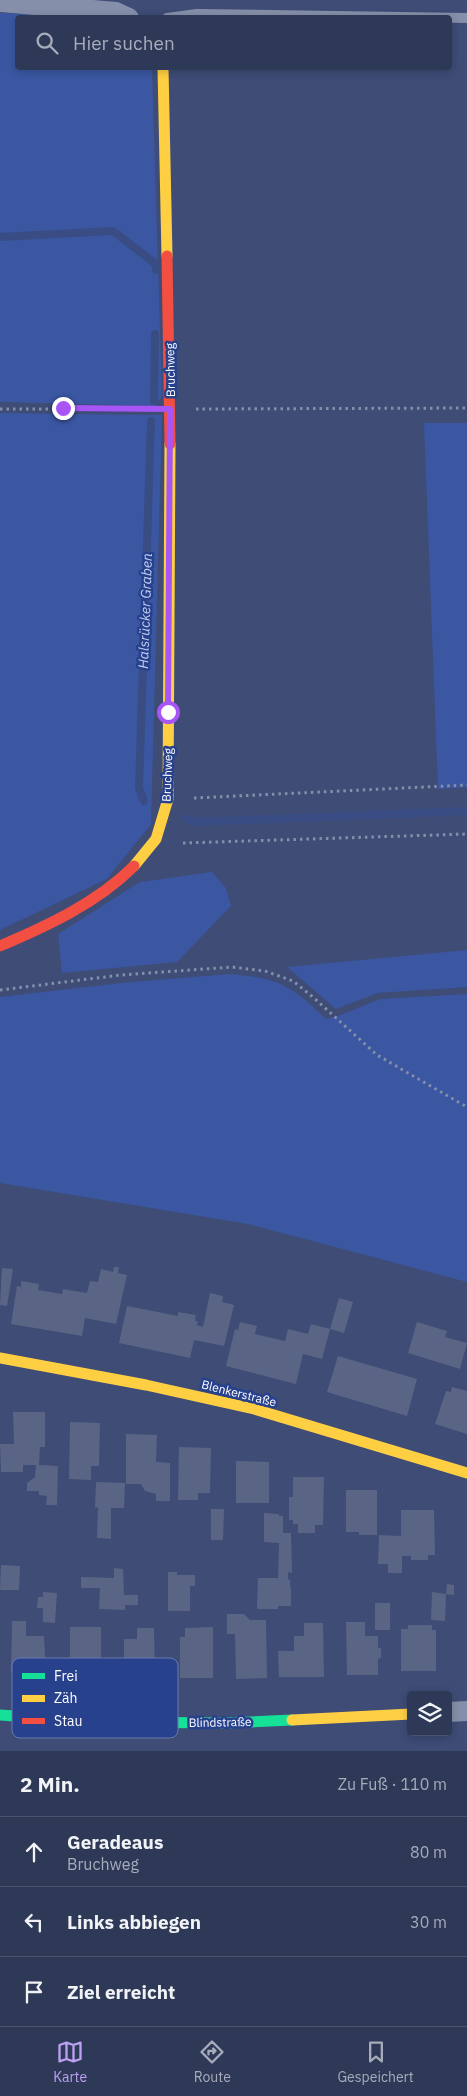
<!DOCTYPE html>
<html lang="de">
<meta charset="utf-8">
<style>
body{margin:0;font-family:"IBM Plex Sans",sans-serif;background:#36405e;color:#f1f3f6}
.controls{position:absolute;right:15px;bottom:15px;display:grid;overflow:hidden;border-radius:5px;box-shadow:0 2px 8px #0003}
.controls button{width:45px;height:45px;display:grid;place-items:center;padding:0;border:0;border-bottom:1px solid #49536e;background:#2e3958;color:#f1f3f6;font:25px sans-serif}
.stop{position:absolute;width:15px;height:15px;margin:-11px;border:4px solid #a855f7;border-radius:50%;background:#fff}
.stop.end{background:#a855f7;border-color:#fff;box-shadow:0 1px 5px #0008}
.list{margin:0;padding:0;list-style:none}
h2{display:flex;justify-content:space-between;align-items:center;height:65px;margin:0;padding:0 20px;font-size:21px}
h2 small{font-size:16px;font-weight:400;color:#a7acba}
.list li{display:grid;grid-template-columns:32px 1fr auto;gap:15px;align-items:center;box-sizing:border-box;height:70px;padding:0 20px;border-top:1px solid #49536e}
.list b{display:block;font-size:19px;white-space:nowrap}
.list p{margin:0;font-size:16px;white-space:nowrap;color:#a7acba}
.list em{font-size:16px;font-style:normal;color:#a7acba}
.icon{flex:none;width:28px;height:28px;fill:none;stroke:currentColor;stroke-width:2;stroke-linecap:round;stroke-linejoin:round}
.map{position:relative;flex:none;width:467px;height:1751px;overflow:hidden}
.search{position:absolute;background:#2e3958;box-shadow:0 2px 8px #0003;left:15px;right:15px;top:15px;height:55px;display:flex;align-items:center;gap:12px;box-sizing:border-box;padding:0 18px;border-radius:5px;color:#a7acba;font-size:19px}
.sheet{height:275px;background:#2e3958}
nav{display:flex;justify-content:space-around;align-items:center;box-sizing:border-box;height:70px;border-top:1px solid #49536e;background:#2e3958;font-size:14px;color:#a7acba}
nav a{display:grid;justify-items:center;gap:2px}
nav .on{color:#bca0f2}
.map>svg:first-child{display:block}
</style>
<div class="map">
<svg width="467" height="1751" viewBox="0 0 467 1751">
<rect width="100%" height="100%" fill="#3e4c76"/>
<!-- green -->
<path fill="#3b57a2" d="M0,13L97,17L18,18V68H152L162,396L155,406L0,402Z
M0,413L162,415L151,824L107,879L0,930Z
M424,423H467V787L438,789Z
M212,872L226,888L231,906L177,962L62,973L58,934L140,882Z
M467,950V987L378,993L336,1009L287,967Z
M230,974C278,978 291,985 326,1019L341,1015L380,999L467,994V1282L248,1224L0,1183V997L121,983Z"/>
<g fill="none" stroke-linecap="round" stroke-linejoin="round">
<!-- stream -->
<path stroke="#394d84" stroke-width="8" d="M0,237L113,231L156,264V270
M154,401L155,334
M144,801L139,788L151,421
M186,818L197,822L467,811"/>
</g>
<!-- building -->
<path fill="#5a6585" d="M114,1267H119L118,1273L127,1275L116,1324L85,1318L82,1336L11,1324L17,1286L21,1287V1281L39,1284L38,1290L62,1294L63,1289L87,1293L90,1281L98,1282L101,1269L113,1272Z
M2,1268L13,1269L7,1306L0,1305Z
M210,1293L223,1296L222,1302L234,1305L224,1346L194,1340L190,1358L119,1343L127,1306L178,1316V1312L196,1315L195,1321H198L197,1325L203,1327Z
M339,1298L353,1302L344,1333L330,1329Z
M240,1322L257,1326L255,1334L285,1341L288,1329L308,1334L311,1324L330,1329L322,1359L303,1354L296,1384L226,1366L235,1329L238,1330Z
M417,1322L447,1331L445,1337L467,1343L460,1369L408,1353Z
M338,1356L417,1379L407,1416L327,1392Z
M452,1387L467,1391V1434L435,1424L446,1391L451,1392Z
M13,1412H45V1447H40L39,1465L58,1466L57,1505H46L47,1496L39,1495V1491H27V1483L35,1477L36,1465H23V1472H1L0,1444H14Z
M70,1422L100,1423L99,1466H91V1480L69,1479Z
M126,1434L157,1435L156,1462L170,1463V1501H156V1494L145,1491L141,1484H126Z
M179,1447L211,1448L210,1493H198V1500H178Z
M236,1461L269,1462V1503H236Z
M293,1477H324L323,1525H315V1533H298V1524H293V1520H289V1497H293Z
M96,1482L125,1483L124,1508H111V1539L97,1538L98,1507L95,1508Z
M346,1490H377V1535H359V1532H346Z
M211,1509H224L223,1540H211Z
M401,1510H434L435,1555H428V1560H411V1556H402V1573H388V1564H378L379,1535L401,1536Z
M264,1513L279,1514V1516H283V1533H291L292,1573L288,1572V1579L290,1580V1587H291V1606H278V1609H257L258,1578H278L279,1543L264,1542Z
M1,1565L20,1566L19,1590H0Z
M114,1568L123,1569L124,1595H138V1605H125V1610L99,1609L100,1588H81V1577L114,1578Z
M168,1572H177V1575H195V1586H190V1611H168Z
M447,1584L454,1585V1595L446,1594Z
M43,1592L57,1593L55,1623L43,1622V1608H37L38,1597H43Z
M432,1592L446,1594L445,1621L431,1620Z
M375,1603H390V1630H375Z
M227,1614H244L250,1620H266L267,1678L236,1679L235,1634H227Z
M12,1621H26V1636H44L46,1673L11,1672Z
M346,1622H365V1636H378V1648H381V1658L378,1659V1675H347Z
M304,1623H323L324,1677H279L278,1651H294V1636H304Z
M408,1625H432V1630H436V1671H401V1629H408Z
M70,1627H101V1676L70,1675Z
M213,1627V1678H180V1637H185V1628Z
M137,1628H154L155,1677H124V1639H137Z"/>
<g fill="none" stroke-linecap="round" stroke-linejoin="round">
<!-- path -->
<path stroke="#858fa9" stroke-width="3" stroke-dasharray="2.5 4" stroke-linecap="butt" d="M0,409H144
M196,409L467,408
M194,798L467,785
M183,843L467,834
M0,990L121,975L232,967L265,971L293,981L314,998L377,1055L467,1107"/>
<!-- lane -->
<path stroke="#858fa9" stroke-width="10" d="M167,18L197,14L467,18"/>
<!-- street -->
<path stroke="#858fa9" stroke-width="20" d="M0,2L116,12L129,18
M448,1712L467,1711"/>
<!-- fast -->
<path stroke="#16e098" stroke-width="11" d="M0,1715L99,1722L228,1723L292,1720"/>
<!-- slow -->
<path stroke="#ffcf43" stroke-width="11" d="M163,68L167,256
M134,866L156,839L168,799L170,444
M0,1358L146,1385L254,1409L467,1473
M292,1720L411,1714"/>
<!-- jam -->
<path stroke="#f24e42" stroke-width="11" d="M167,256L170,444
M0,946C47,926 97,903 134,866"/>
</g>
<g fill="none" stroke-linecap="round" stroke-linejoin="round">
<!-- route -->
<path stroke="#a855f7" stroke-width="6" d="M63,408L170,409L168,712"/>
</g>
<g text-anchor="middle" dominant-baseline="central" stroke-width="5" stroke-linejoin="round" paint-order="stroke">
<!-- street labels -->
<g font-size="12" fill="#fff" stroke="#27418d">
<text transform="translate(170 370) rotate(-91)">Bruchweg</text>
<text transform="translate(167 775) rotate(-88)">Bruchweg</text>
<text transform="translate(239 1393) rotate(14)">Blenkerstraße</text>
<text transform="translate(220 1722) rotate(-1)">Blindstraße</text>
</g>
<!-- water labels -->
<g font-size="14" font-style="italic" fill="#c2cff1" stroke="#27418d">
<text transform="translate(145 611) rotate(-88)">Halsrücker Graben</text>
</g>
</g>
<!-- legend -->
<rect x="12" y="1658" width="166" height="80" rx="8" fill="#27418d" stroke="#687aaf" stroke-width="1"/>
<rect x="22" y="1673" width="23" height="6" fill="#16e098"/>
<rect x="22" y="1695" width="23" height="7" fill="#ffcf43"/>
<rect x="22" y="1718" width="23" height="6" fill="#f24e42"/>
<g font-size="14" fill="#fff">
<text x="54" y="1681">Frei</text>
<text x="54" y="1703">Zäh</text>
<text x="54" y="1726">Stau</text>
</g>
</svg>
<div class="controls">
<button><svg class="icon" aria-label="layers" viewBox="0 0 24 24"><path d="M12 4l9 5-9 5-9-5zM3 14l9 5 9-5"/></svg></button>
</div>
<div class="stop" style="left:168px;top:712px"></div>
<div class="stop end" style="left:63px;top:408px"></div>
<div class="search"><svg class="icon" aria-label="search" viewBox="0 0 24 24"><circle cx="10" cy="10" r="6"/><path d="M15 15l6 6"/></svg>Hier suchen</div>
</div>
<section class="sheet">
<h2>2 Min.<small>Zu Fuß · 110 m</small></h2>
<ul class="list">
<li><svg class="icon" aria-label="ahead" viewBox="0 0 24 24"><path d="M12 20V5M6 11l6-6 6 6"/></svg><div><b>Geradeaus</b><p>Bruchweg</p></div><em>80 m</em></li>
<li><svg class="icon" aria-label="left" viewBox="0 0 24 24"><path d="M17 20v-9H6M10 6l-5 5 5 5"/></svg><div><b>Links abbiegen</b></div><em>30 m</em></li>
<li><svg class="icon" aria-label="arrive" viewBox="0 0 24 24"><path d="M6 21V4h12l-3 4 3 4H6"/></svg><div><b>Ziel erreicht</b></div></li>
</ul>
</section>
<nav>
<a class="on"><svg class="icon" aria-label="map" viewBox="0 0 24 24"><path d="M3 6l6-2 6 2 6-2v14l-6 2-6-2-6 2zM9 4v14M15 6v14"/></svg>Karte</a>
<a><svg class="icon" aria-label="directions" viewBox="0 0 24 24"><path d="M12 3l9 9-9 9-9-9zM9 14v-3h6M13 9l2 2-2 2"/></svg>Route</a>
<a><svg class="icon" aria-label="saved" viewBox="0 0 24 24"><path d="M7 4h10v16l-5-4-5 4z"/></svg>Gespeichert</a>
</nav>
